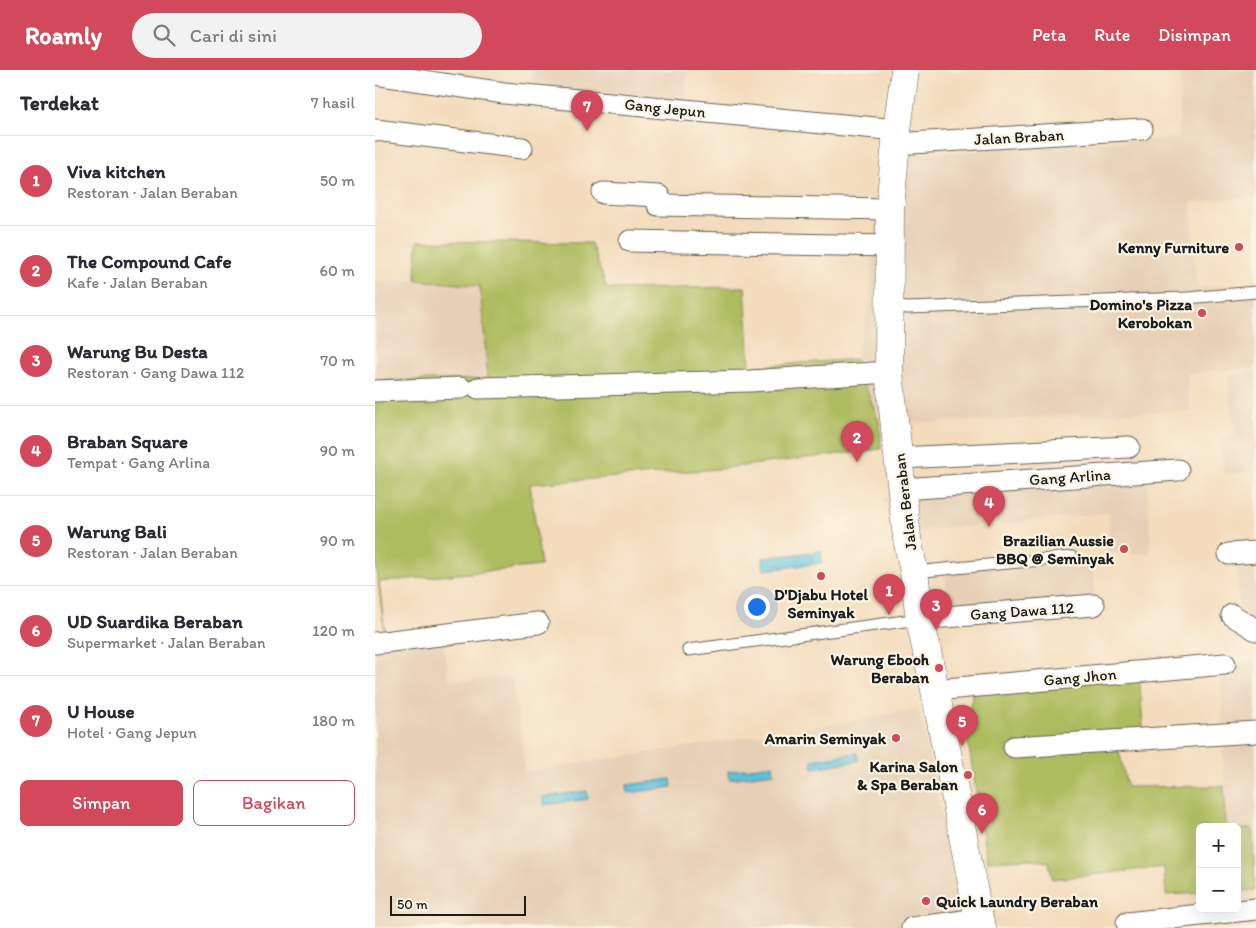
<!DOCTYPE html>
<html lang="id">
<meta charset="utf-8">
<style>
body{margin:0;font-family:Itim,sans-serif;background:#f2f2f3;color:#2b2b33}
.controls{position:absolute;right:15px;bottom:15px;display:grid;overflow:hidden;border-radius:8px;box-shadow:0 5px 20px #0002}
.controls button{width:45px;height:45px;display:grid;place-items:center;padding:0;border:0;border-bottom:1px solid #e1e1e2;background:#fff;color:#2b2b33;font:25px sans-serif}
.scale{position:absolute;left:15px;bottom:12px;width:136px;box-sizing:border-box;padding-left:5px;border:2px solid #1c1c1c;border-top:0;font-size:14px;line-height:18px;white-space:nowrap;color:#1c1c1c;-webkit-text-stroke:4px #fcf5e5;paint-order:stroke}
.you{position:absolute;left:381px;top:536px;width:18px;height:18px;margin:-12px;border:4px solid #fff;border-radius:50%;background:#1a73e8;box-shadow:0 0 0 8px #1a73e833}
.badge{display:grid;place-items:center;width:32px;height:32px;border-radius:50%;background:#d1495b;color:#fff;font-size:16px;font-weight:700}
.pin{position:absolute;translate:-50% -41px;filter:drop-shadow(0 1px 2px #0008)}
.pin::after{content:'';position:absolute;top:26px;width:18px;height:15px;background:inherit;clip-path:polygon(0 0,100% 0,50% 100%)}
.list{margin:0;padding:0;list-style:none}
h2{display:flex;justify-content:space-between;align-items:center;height:65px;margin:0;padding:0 20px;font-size:21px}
h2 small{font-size:16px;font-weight:400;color:#7c7c81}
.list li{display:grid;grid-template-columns:32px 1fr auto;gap:15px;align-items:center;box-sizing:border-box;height:90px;padding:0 20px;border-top:1px solid #e1e1e2}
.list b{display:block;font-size:19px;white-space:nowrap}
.list p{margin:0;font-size:16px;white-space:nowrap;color:#7c7c81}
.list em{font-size:16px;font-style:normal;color:#7c7c81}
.actions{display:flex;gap:10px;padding:15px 20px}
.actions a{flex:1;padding:11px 0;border:1px solid #d1495b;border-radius:8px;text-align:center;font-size:18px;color:#d1495b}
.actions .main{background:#d1495b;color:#fff}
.icon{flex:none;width:28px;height:28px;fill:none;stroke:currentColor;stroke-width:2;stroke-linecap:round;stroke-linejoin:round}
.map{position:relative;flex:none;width:881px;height:858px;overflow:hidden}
header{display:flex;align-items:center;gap:30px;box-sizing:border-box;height:70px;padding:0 25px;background:#d1495b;color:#fff}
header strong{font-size:24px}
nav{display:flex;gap:28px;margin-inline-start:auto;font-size:18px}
.search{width:350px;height:45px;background:#f2f2f3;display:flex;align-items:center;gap:12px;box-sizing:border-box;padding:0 18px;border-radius:28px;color:#7c7c81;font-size:19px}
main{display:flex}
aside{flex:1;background:#fff}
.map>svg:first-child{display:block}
</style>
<header>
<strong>Roamly</strong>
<div class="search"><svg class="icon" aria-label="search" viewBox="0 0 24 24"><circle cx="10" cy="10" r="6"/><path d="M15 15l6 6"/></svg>Cari di sini</div>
<nav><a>Peta</a><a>Rute</a><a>Disimpan</a></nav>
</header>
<main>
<aside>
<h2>Terdekat<small>7 hasil</small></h2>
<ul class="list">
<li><span class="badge">1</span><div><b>Viva kitchen</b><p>Restoran · Jalan Beraban</p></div><em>50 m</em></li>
<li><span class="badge">2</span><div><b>The Compound Cafe</b><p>Kafe · Jalan Beraban</p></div><em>60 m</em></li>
<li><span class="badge">3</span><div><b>Warung Bu Desta</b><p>Restoran · Gang Dawa 112</p></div><em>70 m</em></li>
<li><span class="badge">4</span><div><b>Braban Square</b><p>Tempat · Gang Arlina</p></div><em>90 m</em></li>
<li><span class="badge">5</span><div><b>Warung Bali</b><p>Restoran · Jalan Beraban</p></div><em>90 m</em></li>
<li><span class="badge">6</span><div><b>UD Suardika Beraban</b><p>Supermarket · Jalan Beraban</p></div><em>120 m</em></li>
<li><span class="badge">7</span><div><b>U House</b><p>Hotel · Gang Jepun</p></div><em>180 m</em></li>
</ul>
<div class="actions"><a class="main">Simpan</a><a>Bagikan</a></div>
</aside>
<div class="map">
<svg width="881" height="858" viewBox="0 0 881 858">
<rect width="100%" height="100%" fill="#fcf5e5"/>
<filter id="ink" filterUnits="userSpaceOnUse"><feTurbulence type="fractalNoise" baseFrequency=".02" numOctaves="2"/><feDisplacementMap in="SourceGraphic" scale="10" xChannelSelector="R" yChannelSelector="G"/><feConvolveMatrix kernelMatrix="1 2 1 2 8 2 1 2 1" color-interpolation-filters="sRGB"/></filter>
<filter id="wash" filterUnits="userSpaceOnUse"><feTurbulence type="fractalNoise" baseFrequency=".0096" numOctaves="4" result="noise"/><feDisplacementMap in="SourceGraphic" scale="20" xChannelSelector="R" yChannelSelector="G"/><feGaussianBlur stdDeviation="1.12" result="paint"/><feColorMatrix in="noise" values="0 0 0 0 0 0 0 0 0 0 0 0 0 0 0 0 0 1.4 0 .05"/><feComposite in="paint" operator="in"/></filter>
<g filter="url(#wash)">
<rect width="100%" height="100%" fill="#f3dbbb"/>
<!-- built -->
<path fill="#e6cfb5" d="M158,0H313L308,46L149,36Z
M806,0H881V127L816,132L822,218L881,214V298L812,303L815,340L505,355L480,289L494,239L506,87L804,68Z
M41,210L105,216L113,309L0,311V211Z
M881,301V401L849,404L845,367L860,365L853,305Z
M772,405L776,484L732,482L735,443L519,463L509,428L557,418Z
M881,485V564L866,563L861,487Z
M568,491L717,493L721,536L575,539Z
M67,559L74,611L138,607L150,702L483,650L543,638L591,858H0V568Z
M881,591V820H880L877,759L850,757L846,594Z"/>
<!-- green -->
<path fill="#adbc5f" stroke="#646c3e" d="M42,171L216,173L232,219L370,217L375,297L480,289L505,355L506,379L343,399L155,414L166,496L4,512L10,566L0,486V311L113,309L105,216L41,210Z
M764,603L769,669L742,671L752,717L849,716L850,757H825V823L791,825L789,797L677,809L674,792L655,789L612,791L589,647L597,631L596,613Z
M862,759H877L880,820L862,821Z"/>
<!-- water -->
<path fill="#5cbfda" stroke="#3c6e7b" d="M446,481L447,493L389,500L388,488Z
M482,683L483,691L438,698L437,690Z
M398,695L399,703L354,709L353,701Z
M296,709L297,717L253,723L252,715Z
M212,721L213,729L169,735L167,727Z"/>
</g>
<g filter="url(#ink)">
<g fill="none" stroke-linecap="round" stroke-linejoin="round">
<defs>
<path id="service" d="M514,236L533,238L812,228L881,222
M539,502L697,487
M313,580L545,549"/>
<path id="minor" d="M0,4L129,23L522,60
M0,60L147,78
M520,74L767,59
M228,123L284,126L283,135L515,139
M255,171L516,176
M103,318L375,311L514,302
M0,321L86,318
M524,388L754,377
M527,419L803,400
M854,484L881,482
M857,545L881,560
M545,549L719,535
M0,573L163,553
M560,620L850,594
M639,677L881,662
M752,853L881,839
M537,858L604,849"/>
<path id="tertiary" d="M530,0L522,60L515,139L514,302L532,468L539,502L545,549L560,620L604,849L607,858"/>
</defs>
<!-- service casing -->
<use href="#service" stroke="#675f54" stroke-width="13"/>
<!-- minor casing -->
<use href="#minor" stroke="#675f54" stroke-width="23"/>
<!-- tertiary casing -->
<use href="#tertiary" stroke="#675f54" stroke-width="29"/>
<!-- service -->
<use href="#service" stroke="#fff" stroke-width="11"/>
<!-- minor -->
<use href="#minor" stroke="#fff" stroke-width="21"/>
<!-- tertiary -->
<use href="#tertiary" stroke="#fff" stroke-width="28"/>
</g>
</g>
<!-- markers -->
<g fill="#d1495b" stroke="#fcf5e5" stroke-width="2">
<circle cx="864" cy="177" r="5"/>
<circle cx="827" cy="243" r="5"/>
<circle cx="749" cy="479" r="5"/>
<circle cx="446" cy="506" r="5"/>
<circle cx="564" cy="598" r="5"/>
<circle cx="521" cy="668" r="5"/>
<circle cx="593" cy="705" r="5"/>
<circle cx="551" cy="831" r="5"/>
</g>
<g text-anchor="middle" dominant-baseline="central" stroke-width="4.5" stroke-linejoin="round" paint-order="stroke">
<!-- street labels -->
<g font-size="16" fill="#1c1c1c" stroke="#fcf5e5">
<text transform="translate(290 38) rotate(6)">Gang Jepun</text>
<text transform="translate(644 67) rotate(-3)">Jalan Braban</text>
<text transform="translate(695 407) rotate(-4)">Gang Arlina</text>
<text transform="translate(530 432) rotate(-97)">Jalan Beraban</text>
<text transform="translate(647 541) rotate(-4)">Gang Dawa 112</text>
<text transform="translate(705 607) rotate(-5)">Gang Jhon</text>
</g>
<!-- poi labels -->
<g font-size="16" font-weight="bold" fill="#1c1c1c" stroke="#fcf5e5" text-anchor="end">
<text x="854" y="177">Kenny Furniture</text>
<text x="817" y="234">Domino's Pizza<tspan x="817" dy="18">Kerobokan</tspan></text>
<text x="739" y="470">Brazilian Aussie<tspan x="739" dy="18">BBQ @ Seminyak</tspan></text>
<text x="446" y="524" text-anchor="middle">D'Djabu Hotel<tspan x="446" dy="18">Seminyak</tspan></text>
<text x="554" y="589">Warung Ebooh<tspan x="554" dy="18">Beraban</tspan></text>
<text x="511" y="668">Amarin Seminyak</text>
<text x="583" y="696">Karina Salon<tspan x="583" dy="18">&amp; Spa Beraban</tspan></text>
<text x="561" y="831" text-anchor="start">Quick Laundry Beraban</text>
</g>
</g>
</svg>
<div class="controls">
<button>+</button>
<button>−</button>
</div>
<div class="scale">50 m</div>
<div class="you"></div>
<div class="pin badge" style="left:514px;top:545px">1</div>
<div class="pin badge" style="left:482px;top:392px">2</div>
<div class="pin badge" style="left:561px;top:560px">3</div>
<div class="pin badge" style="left:614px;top:457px">4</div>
<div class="pin badge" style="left:587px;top:676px">5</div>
<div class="pin badge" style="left:607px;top:764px">6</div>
<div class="pin badge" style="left:212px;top:61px">7</div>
</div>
</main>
